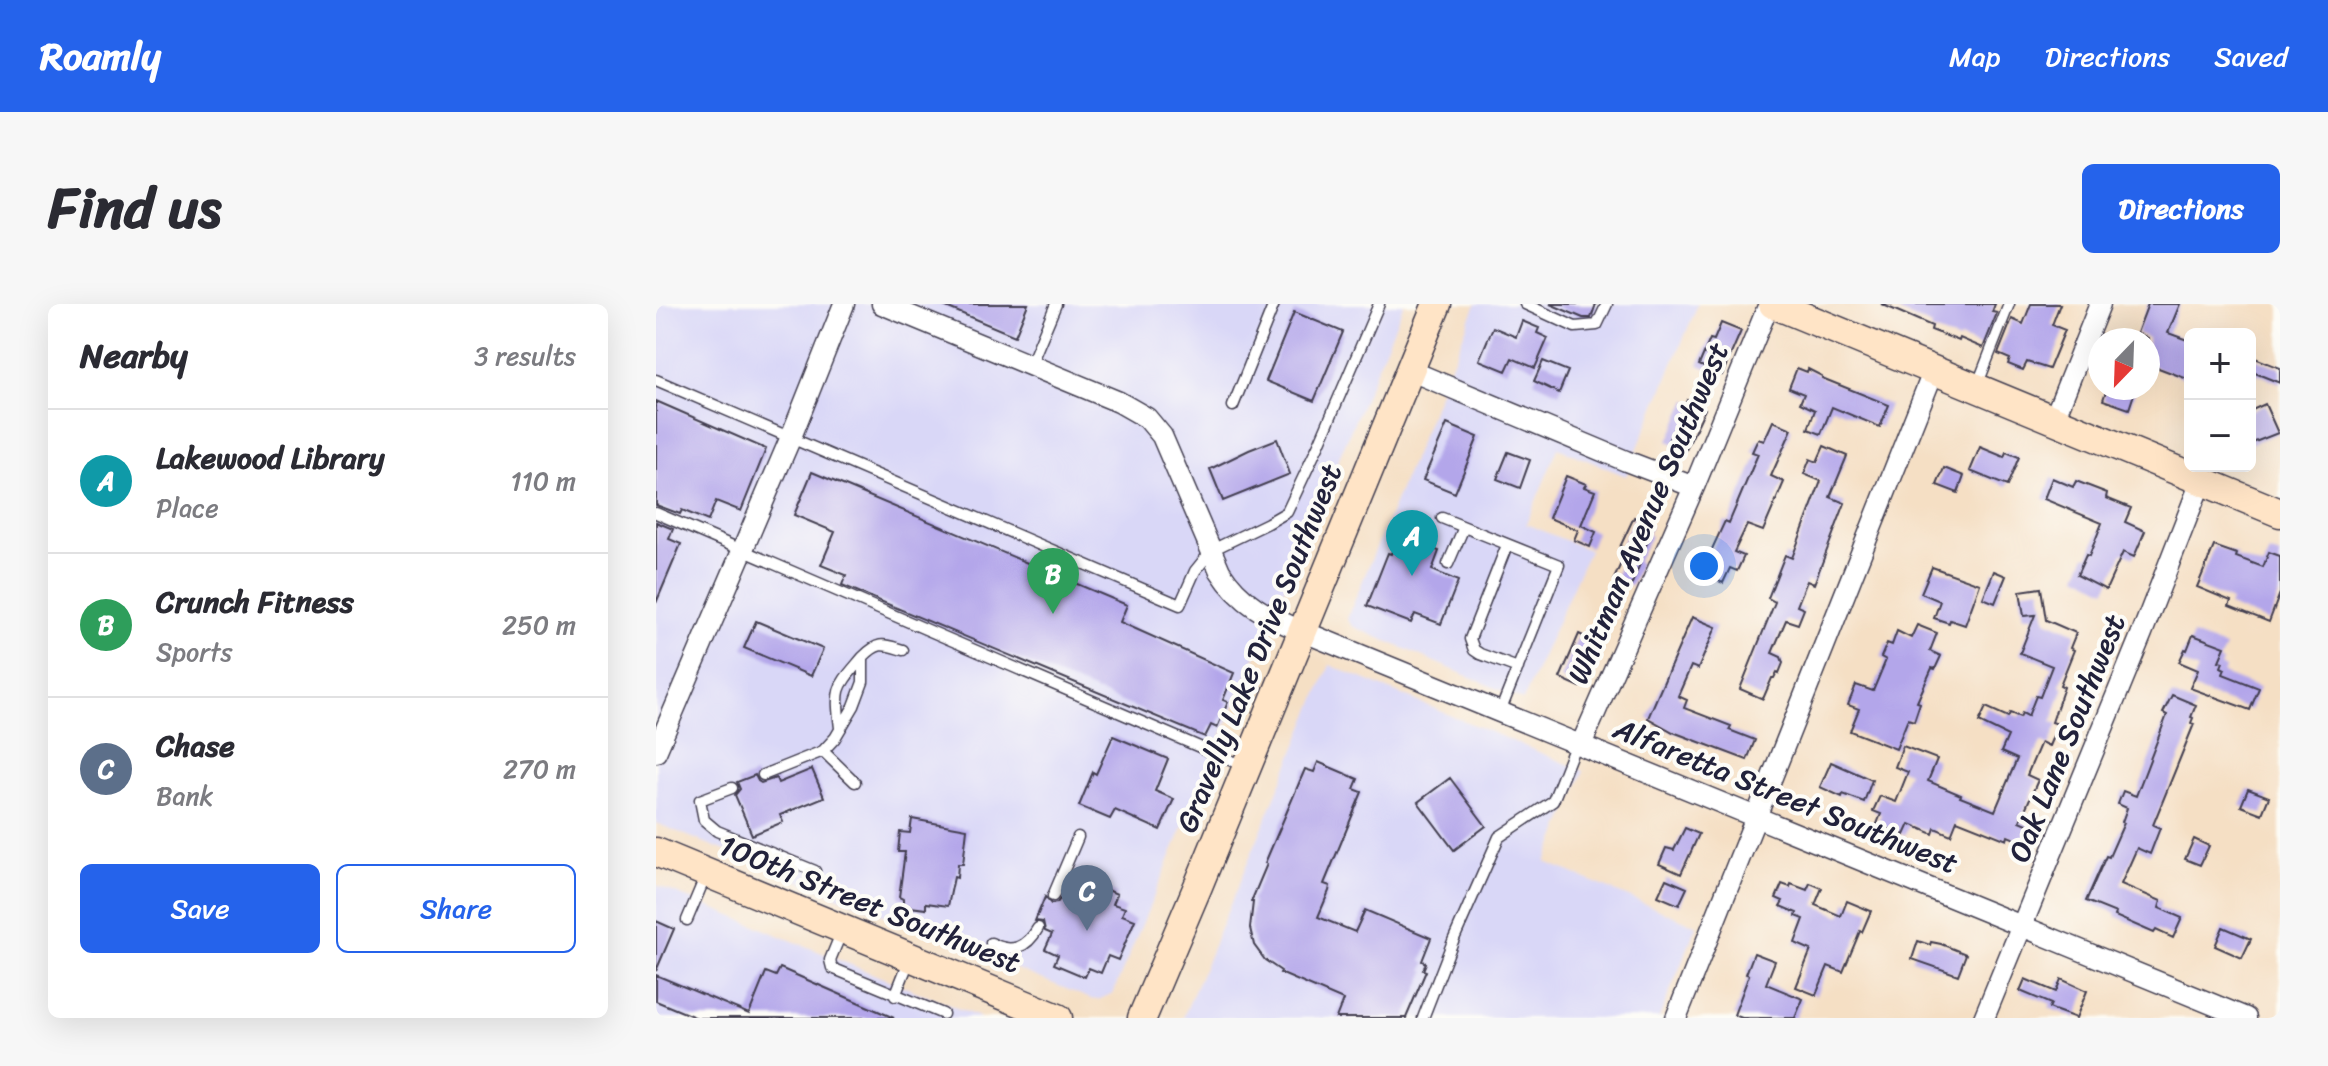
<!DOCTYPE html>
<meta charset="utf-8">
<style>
body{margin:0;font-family:Sriracha,sans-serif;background:#f7f7f7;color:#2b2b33}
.controls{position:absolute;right:24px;top:24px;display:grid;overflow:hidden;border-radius:12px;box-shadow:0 8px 32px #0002}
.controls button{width:72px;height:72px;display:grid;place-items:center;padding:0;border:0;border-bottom:2px solid #e1e1e2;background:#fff;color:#2b2b33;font:40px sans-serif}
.compass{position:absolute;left:1432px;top:24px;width:72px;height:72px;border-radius:50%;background:#fff;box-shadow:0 8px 32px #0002;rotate:203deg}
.you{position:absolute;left:1048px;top:262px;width:28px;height:28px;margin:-20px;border:6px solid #fff;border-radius:50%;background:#1a73e8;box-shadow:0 0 0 12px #1a73e833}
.badge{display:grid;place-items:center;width:52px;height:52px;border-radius:50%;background:#2563eb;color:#fff;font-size:26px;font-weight:700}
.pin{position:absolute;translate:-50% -66px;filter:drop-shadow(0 2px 4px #0008)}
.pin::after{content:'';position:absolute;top:42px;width:28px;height:24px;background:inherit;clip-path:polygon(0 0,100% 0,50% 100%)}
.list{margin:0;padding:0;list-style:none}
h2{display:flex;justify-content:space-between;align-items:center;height:104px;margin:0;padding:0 32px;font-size:34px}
h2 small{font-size:26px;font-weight:400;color:#7c7c81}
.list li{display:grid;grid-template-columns:52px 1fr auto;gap:24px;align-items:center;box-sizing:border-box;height:144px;padding:0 32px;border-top:2px solid #e1e1e2}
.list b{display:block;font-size:30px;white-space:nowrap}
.list p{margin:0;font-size:26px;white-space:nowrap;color:#7c7c81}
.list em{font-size:26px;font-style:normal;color:#7c7c81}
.actions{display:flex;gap:16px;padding:24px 32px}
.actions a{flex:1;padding:18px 0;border:2px solid #2563eb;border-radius:12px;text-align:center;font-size:28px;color:#2563eb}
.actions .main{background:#2563eb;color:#fff}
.map{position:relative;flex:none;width:1624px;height:714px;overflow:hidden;border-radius:12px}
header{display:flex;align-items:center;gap:48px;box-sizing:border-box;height:112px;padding:0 40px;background:#2563eb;color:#fff}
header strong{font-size:38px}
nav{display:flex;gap:44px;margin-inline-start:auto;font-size:28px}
.intro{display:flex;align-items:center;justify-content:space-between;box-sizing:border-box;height:192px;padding:0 48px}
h1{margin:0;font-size:56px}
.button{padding:20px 36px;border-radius:12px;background:#2563eb;color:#fff;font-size:28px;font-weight:700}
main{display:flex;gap:48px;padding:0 48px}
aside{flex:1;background:#fff;border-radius:12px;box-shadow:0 8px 32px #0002}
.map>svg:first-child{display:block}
</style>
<header>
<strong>Roamly</strong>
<nav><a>Map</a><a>Directions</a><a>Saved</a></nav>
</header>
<div class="intro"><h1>Find us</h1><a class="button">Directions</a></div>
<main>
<aside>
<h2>Nearby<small>3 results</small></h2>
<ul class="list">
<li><span class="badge" style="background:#0f9aa8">A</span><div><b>Lakewood Library</b><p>Place</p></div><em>110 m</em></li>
<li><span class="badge" style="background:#2e9e5b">B</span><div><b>Crunch Fitness</b><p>Sports</p></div><em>250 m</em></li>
<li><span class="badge" style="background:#5c6f8a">C</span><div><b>Chase</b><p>Bank</p></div><em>270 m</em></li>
</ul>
<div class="actions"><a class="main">Save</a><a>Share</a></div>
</aside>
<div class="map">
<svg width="1624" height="714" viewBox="0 0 1624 714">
<rect width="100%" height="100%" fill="#fdfcf7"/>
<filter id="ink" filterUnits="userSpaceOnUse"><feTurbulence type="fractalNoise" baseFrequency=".0125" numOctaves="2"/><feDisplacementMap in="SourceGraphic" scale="16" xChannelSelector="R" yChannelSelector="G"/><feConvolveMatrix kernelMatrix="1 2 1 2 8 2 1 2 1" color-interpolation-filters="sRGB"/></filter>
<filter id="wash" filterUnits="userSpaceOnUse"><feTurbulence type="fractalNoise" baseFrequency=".006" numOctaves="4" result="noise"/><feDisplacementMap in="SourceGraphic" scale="32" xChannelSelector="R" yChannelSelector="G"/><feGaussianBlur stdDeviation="1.8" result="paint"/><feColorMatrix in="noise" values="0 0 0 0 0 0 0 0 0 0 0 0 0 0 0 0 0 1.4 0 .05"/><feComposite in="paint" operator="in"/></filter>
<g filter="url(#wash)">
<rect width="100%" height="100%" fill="#f5dfc4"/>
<!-- built -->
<path fill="#d9d7f7" d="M0,0H748L457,689L442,696L435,695L0,519Z
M820,0H1042L970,172L902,144L870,220L933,246L867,396L696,322L691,315Z
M674,361L928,467L890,558L1041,622L1003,714H527Z
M0,581L325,714H0Z"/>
<g id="blocks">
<!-- building -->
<path fill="#b3a6ea" d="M283,0H372L359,32Z
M894,0H940L935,14H927Z
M1225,0H1339L1336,8L1341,9L1327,44L1304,34L1303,37L1275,26L1276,22Z
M1375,0H1404L1396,21L1409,26L1393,65L1371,58L1367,66L1352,60L1354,55L1342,50L1356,15L1367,20Z
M1492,0H1524L1512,29L1534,37V76L1492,60V34L1481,29Z
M638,8L687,28L658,97L610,77Z
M866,17L883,24L881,29L892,34L879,64L856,54L850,67L823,56L837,23L860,33Z
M1065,19L1085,27L1066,71L1043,61L1054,35L1058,36Z
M1594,52L1624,64V79L1594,67Z
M887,57L912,67L903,89L878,77Z
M1141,64L1151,68L1152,65L1166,72V74L1233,101L1224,123L1176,103L1165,130L1152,125L1159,106L1144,99L1148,90L1133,84Z
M1451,84H1480L1473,105L1447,96Z
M1031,96L1049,105L1030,146L1012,137Z
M0,97L110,145L85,207L60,197L52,217L26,206L24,210L0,201Z
M1609,100L1622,129L1594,140V107Z
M1117,117L1136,125L1115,172L1128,178L1107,227L1091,221L1078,248L1088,252L1081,267L1074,264L1067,279L1046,270L1049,260L1069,217L1073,219L1102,150L1096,148L1102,135L1108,137Z
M791,120L822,133L799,189L767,176Z
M621,135L634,170L567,197L554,165L593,146Z
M1168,142L1191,152L1174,193L1189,199L1158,280L1151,277L1141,302L1148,305L1142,320L1130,316L1116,349L1125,353L1127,359L1123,369L1121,368L1118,374H1116L1107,395L1084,385L1119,298L1112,294L1129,251L1136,254L1165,177L1148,170L1154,155L1161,158Z
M1324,143L1348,153L1350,148L1363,153L1351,182L1314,167Z
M852,148L874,156L864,184L841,175Z
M1288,164L1308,172L1302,189L1281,181Z
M156,168L471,301L464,318L578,369L567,396L572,398L561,424L555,421L549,433L186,281L190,271L165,261L179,228L138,211Z
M910,172L930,180L928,183L939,187L925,221L940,228L934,243L918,236L922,226L893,214Z
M1396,174L1417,183L1420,177L1451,189L1450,194L1475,204L1469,218L1489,227L1478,253L1467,248L1450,286L1421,271L1430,251L1433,252L1446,219L1388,195Z
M978,213L996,222L991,230L995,232L981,258L984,260L975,282L958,275L970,248L963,245Z
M0,218L17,225L13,235L25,240L0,299Z
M743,232L783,247L776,266L802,277L785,320L759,310L755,319L711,302L732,249L735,250Z
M1558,242L1581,250L1580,253L1607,263L1613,248L1624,252V289L1613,318L1573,302L1575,297L1541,283Z
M1276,263L1324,280L1309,321L1294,316L1293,319L1278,314L1284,297L1265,289Z
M1338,267L1350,272L1339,299L1327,294Z
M1385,284L1390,316L1420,329L1414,344L1418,346L1404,381L1408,383L1396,418L1402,420L1393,442L1385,438L1371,471L1382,476L1364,517L1376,522L1369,539L1352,532L1351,536L1301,516L1295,531L1279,524L1277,530L1254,520L1249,531L1221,520L1225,510L1217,507L1224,492L1240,498L1252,468L1239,463L1247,442L1281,455L1272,477L1305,491L1304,493L1339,507L1361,455L1345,448L1352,432L1323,418L1330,403L1352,413L1354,409L1364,413L1366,409L1372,412L1380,392L1384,393L1396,362L1364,349L1379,311L1368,312L1364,287Z
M1036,313L1060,323L1042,365L1035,362L1022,392L1031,396L1028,404L1075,422L1073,426L1099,436L1091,456L1017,428L992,414Z
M100,317L167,345L155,372L88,344Z
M1261,321L1281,329L1274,347L1285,352L1279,365L1276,364L1261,398L1264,399L1258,417L1252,415L1240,445L1194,427L1203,405L1192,401L1200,381L1217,387L1230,356L1225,353L1231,339L1236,341L1241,327L1255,334Z
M923,330L944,340L924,383L904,374Z
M1537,331L1569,343L1563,357L1567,358L1565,363L1569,365L1567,370L1603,384L1594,406L1534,384L1542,366L1523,358L1529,345L1531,346Z
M1516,391L1540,401L1535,413L1537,414L1535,419L1538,420L1497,521L1504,524L1494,550L1481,544L1465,580L1505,597L1503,604L1526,614L1517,634L1500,626L1498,629L1459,612L1460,609L1430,597L1450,552L1453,553L1468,519L1466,518L1471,504L1462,500L1467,487L1480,492L1511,411L1507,409Z
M457,432L512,455L499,487L518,495L504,526L459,506L454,515L423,502L437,468L440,470Z
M662,458L702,475L698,485L706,488L668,580L674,582L673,587L662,613L699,628L709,606L775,634L766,657L770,659L767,666L770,667L750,714H680L687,696L624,669L625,667L609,656L598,641L594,624L597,598H595L611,560L609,559L649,465L658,468Z
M1175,458L1216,476L1208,498L1187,490L1186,493L1164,483Z
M156,465L168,493L124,511L127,518L96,531L79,491L84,485L81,478L99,471L102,477L105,479L120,474L122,479Z
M794,474L830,522L798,546L762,498Z
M1592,485L1613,493L1606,510L1585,502Z
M256,515L311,525L307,560H302L301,574L298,573L292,602L270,599V605L247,602V595L243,593L249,548H242L244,528L254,529Z
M1029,524L1043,530L1025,570L1003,560L1010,544L1018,546Z
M1538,535L1553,542L1544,561L1529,555Z
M1010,575L1031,584L1023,601L1002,592Z
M433,578L461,590L457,600L469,604L466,611L479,616L462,656L452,652L445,669L433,664L429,673L398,660L402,651L389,645L396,630L389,627L387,618L379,617L389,593L395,600L401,599L404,595L409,597L415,582L428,588Z
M1154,579L1166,584L1159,601L1185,612L1191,597L1215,607L1206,628L1204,627L1187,668L1172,662L1160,691L1140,683L1155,646L1139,639L1148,615L1140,612L1141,609L1124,602L1127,597L1120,594L1126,580L1134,583L1135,580L1151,586Z
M0,617L18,625L0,667Z
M1567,623L1595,635L1586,654L1559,642Z
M1262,637L1274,641L1275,638L1285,640L1310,650L1302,671L1256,655Z
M1098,649L1119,657L1110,680L1147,695L1139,714H1086L1078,711L1093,671L1090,670Z
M124,664L238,714H41L0,697V671L93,710L110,668L120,672Z
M1369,675L1400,688L1405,675L1431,687L1420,714L1398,706L1393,704L1395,700L1364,687Z"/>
</g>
</g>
<g filter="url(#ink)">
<use href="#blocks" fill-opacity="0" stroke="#423e50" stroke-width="2"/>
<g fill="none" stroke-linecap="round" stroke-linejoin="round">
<defs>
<path id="lane" d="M869,0L919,23L941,21L951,0
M374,62L400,0
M0,76L524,301L539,267L556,246L612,219L631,208L663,140L723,0
M1321,82L1353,0
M577,102L618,0
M0,209L590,463
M786,214L903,261L844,408
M851,241L814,335L818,346L824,350L862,364
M792,260L808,223
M184,424C179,382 181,384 207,353
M167,447L199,478
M107,471L167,447L179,434L198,402L207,378V353C223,337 227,340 247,346
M76,484L44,496L48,516L61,527L159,567
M397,592L422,533
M31,616L50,571
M186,627L174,656L176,664L287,710
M335,639C355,650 371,644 382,624
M239,692L253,657
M767,714L797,637L843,533L897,497L920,439"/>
<path id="street" d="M226,0L463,98L491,114L506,132L564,267C584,299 612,313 646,327L1590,714
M753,66L970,157L1038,183
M1398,115L1444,0
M925,441L1038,183L1113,0
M0,448L135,133L188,0
M1020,714L1278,66
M1328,714L1486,329L1546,175"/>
<path id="secondary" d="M1117,0L1624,209
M0,548L402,714
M486,714L542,582L781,0"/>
</defs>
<!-- lane casing -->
<use href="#lane" stroke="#423e50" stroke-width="13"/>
<!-- street casing -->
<use href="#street" stroke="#423e50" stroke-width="23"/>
<!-- secondary casing -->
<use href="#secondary" stroke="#423e50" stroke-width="31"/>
<!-- lane -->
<use href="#lane" stroke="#fff" stroke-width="10"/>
<!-- street -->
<use href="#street" stroke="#fff" stroke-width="20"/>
<!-- secondary -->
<use href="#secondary" stroke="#ffe4c6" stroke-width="28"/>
</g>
</g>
<g text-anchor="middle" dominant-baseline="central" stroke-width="8" stroke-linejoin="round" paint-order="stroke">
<!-- street labels -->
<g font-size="30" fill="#22223b" stroke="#fdfcf7">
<text transform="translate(992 209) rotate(-67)">Whitman Avenue Southwest</text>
<text transform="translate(603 344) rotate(-68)">Gravelly Lake Drive Southwest</text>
<text transform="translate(1411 434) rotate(-68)">Oak Lane Southwest</text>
<text transform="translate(1130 492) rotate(22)">Alfaretta Street Southwest</text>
<text transform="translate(214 600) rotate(22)">100th Street Southwest</text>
</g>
</g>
</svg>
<div class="controls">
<button>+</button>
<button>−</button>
</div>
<svg class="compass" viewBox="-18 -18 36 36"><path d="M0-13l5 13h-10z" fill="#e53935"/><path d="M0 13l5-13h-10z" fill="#7c7c81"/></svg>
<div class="you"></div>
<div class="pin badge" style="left:756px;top:272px;background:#0f9aa8">A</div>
<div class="pin badge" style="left:397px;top:310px;background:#2e9e5b">B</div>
<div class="pin badge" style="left:431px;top:627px;background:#5c6f8a">C</div>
</div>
</main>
